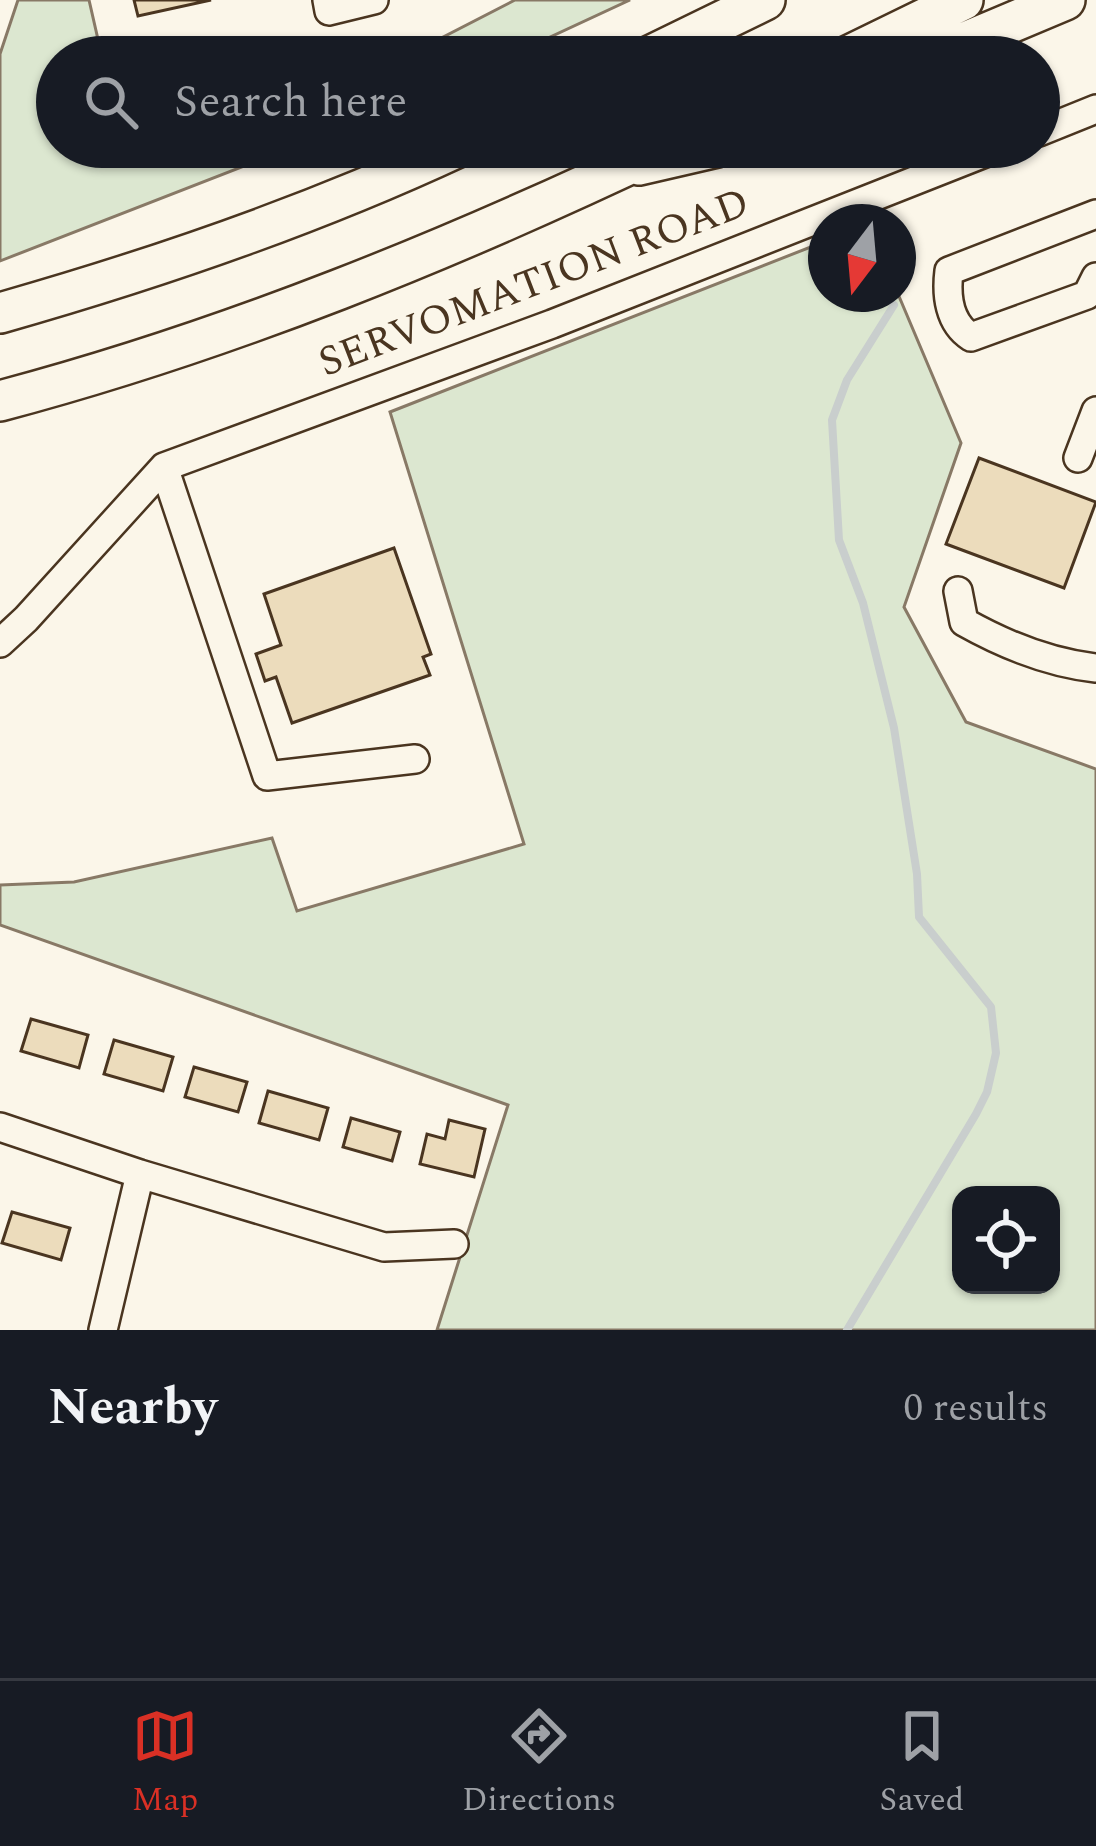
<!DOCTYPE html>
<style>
body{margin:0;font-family:Spectral,serif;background:#20242c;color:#f1f3f6}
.controls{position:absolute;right:36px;bottom:36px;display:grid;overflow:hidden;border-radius:24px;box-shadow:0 3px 9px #0004}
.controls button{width:108px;height:108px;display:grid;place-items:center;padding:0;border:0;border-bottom:3px solid #363941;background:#171b24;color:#f1f3f6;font:60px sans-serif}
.compass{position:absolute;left:808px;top:204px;width:108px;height:108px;border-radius:50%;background:#171b24;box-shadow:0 3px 9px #0004;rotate:196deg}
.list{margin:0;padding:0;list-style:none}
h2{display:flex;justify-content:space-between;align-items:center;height:156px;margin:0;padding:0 48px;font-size:51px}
h2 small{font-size:39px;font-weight:400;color:#9ea1a6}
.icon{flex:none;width:66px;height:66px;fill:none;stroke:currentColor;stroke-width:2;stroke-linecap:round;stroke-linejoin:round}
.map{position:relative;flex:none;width:1096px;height:1330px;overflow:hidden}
.search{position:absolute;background:#171b24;box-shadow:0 3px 9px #0004;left:36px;right:36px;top:36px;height:132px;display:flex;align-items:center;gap:30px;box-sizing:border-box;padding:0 42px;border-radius:66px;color:#9ea1a6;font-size:45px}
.sheet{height:348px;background:#171b24}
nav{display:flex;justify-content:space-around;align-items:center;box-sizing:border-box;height:168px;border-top:3px solid #363941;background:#171b24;font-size:33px;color:#9ea1a6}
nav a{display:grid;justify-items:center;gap:6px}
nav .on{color:#d93025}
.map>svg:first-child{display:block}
</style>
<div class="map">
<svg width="1096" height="1330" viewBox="0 0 1096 1330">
<rect width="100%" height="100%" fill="#fbf6e9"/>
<!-- green -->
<path fill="#dce7d0" stroke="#887966" stroke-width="3" fill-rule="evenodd" d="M18,0H89L102,57H57V147H293L0,261V54Z
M515,0H630L507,57H390L410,54Z
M826,241V294H898L961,443L904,607L966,722L1096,769V1330H437L508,1105L0,925V885L74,882L272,838L297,911L524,844L390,412ZM961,1195H1051V1285H961Z"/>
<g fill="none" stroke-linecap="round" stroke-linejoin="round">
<!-- stream -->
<path stroke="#c9cecd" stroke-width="8" d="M847,1330L976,1114L987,1092L996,1053L991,1007L919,917L917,874L894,728L863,603L839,540L832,420L847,380L894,305"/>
</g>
<!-- building -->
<path fill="#ecdcbc" stroke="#4a3520" stroke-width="3" d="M134,0H211L138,16Z
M979,458L1096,502L1064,588L946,544Z
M394,548L431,654L423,657L430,675L292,723L276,677L265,681L256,654L281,645L264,594Z
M31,1019L88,1035L79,1068L21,1051Z
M114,1040L173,1057L163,1091L104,1074Z
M194,1067L247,1082L238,1112L185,1097Z
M268,1091L328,1108L319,1140L259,1123Z
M351,1118L400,1132L392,1161L343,1147Z
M449,1120L485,1129L474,1177L420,1164L427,1134L445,1139Z
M12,1212L70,1228L61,1260L2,1243Z"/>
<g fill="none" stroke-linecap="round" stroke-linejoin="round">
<defs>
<path id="minor" d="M327,0L329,11L374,0
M1039,132L1096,109
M1096,214L949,271C946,295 949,323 971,337L1087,295L1096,277
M1078,458L1096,411
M164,467L267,776L415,759
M958,591L964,622C1005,645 1049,663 1096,668
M0,643L26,619L164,467L552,324L1000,147
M0,1127L140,1174L384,1247L454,1244
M103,1330L140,1174"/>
<path id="highway" d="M648,57L765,0
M846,57L963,0
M930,57L1065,0
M639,165L717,147
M0,313C155,269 312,215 458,147
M0,401C230,340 452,249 666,147"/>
</defs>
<!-- minor casing -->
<use href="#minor" stroke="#4a3520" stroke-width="32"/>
<!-- highway casing -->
<use href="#highway" stroke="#4a3520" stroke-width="44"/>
<!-- minor -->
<use href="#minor" stroke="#fbf6e9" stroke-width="27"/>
<!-- highway -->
<use href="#highway" stroke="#fbf6e9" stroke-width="39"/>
</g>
<g text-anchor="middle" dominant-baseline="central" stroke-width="9" stroke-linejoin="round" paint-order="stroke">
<!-- street labels -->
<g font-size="42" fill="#4a3520" stroke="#fbf6e9">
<text transform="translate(534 283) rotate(-21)">SERVOMATION ROAD</text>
</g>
</g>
</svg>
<div class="controls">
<button><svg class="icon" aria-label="locate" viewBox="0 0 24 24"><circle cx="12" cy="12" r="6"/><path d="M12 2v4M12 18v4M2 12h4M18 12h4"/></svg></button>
</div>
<svg class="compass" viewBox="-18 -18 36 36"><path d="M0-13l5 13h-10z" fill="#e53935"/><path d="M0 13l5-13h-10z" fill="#9ea1a6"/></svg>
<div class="search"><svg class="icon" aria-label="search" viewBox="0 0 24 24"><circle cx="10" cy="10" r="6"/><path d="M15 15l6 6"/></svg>Search here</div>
</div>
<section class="sheet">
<h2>Nearby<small>0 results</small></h2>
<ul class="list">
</ul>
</section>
<nav>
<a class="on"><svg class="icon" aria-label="map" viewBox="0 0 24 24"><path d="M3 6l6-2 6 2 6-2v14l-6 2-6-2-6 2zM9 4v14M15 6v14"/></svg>Map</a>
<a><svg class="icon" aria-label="directions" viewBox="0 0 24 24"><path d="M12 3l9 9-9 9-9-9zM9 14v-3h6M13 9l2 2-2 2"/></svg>Directions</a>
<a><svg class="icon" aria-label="saved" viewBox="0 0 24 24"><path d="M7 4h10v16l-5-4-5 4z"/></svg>Saved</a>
</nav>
